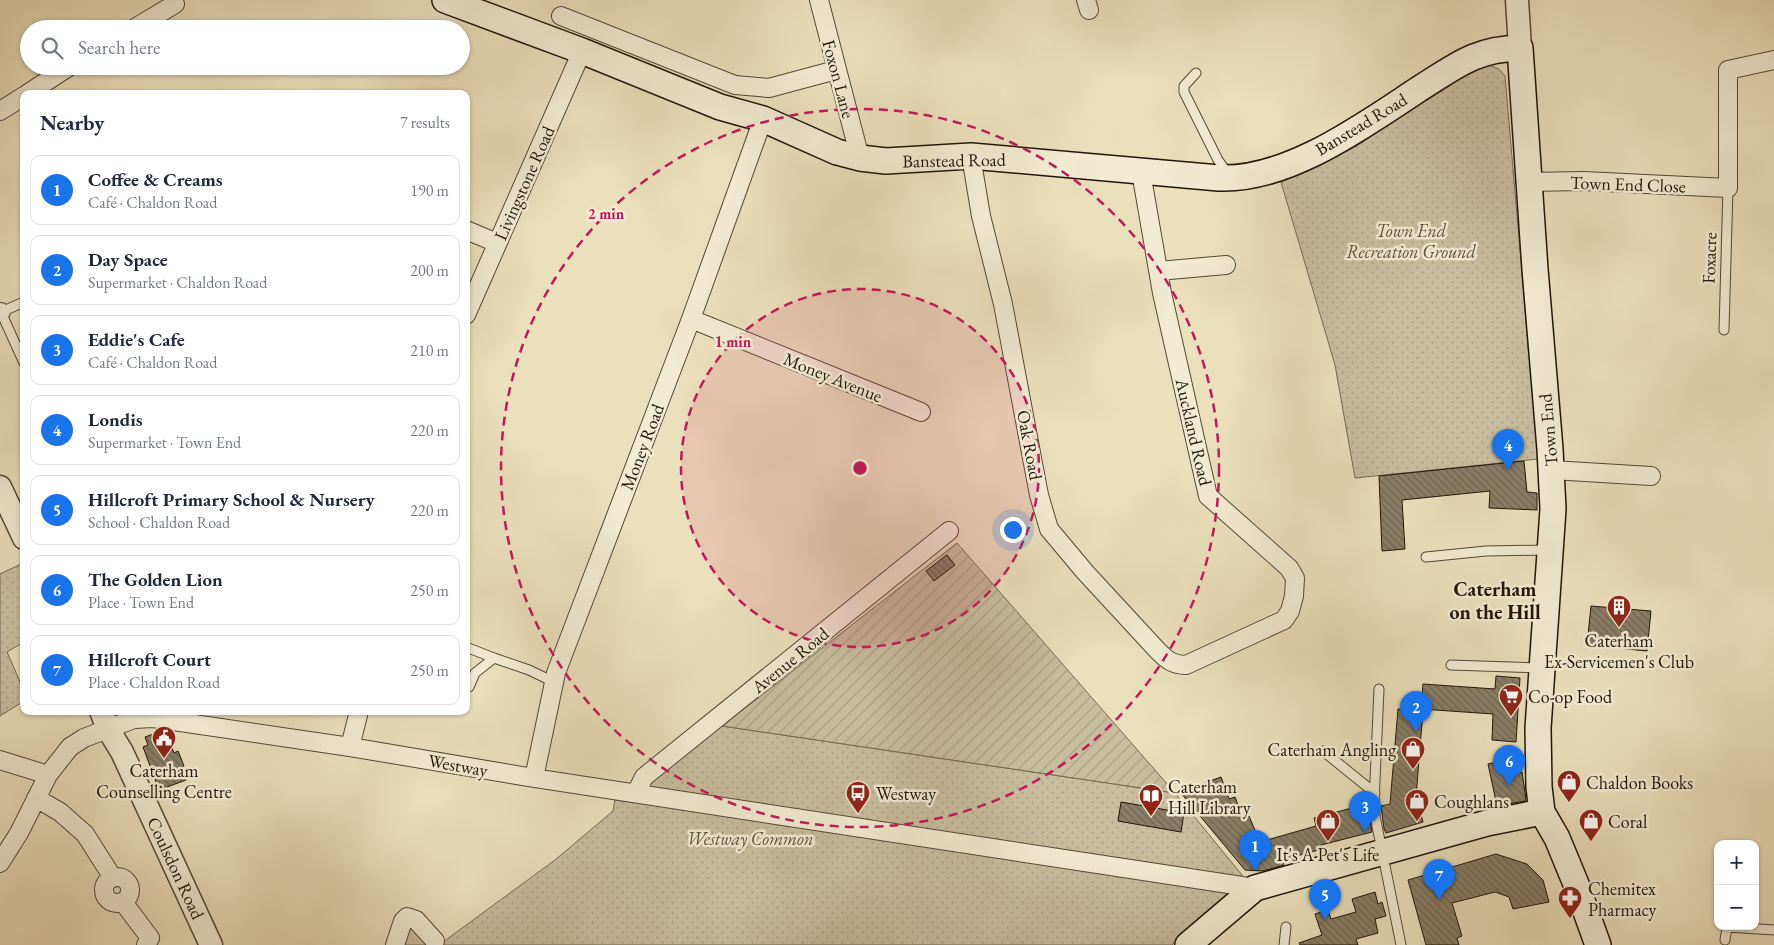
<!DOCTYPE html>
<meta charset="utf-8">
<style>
body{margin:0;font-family:"EB Garamond",serif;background:#f6f6f7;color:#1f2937}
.controls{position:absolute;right:15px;bottom:15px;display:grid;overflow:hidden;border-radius:10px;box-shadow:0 1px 4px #0004}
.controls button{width:45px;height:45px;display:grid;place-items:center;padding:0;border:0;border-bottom:1px solid #e0e1e3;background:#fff;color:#1f2937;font:25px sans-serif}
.you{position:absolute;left:1012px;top:529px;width:18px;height:18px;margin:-12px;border:4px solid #fff;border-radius:50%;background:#1a73e8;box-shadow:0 0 0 8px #1a73e833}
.badge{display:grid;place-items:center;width:32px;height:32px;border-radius:50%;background:#1a73e8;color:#fff;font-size:16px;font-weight:700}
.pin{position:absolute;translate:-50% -41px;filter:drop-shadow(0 1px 2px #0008)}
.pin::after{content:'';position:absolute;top:26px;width:18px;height:15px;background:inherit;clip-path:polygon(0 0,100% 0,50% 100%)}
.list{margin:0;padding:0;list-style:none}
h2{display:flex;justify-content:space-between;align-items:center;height:65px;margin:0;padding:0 20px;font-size:21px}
h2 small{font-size:16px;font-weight:400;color:#747a83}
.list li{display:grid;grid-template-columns:32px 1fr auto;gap:15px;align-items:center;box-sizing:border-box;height:70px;margin:0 10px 10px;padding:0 10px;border:1px solid #e0e1e3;border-radius:10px}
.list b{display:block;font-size:19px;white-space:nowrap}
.list p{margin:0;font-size:16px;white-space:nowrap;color:#747a83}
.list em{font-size:16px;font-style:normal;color:#747a83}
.icon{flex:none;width:28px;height:28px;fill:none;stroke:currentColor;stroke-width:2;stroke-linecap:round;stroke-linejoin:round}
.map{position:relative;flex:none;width:1774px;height:945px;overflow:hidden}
.search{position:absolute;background:#fff;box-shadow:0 1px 4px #0004;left:20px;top:20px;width:450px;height:55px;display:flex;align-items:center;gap:12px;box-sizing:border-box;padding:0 18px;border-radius:28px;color:#747a83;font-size:19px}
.panel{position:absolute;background:#fff;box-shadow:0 1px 4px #0004;left:20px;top:90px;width:450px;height:625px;border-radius:10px}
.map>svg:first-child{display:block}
</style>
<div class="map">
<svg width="1774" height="945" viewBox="0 0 1774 945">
<defs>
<pattern id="park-dots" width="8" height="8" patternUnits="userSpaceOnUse" patternTransform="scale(1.25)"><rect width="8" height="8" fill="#c8bd9e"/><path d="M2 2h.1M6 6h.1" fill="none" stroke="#aba287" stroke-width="1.8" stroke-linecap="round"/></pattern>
<pattern id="garden-furrows" width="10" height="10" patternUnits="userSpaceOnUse" patternTransform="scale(1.25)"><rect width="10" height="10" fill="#c8bd9e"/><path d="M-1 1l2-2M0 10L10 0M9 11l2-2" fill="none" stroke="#aba287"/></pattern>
<pattern id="building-back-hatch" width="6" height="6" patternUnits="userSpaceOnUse" patternTransform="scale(1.25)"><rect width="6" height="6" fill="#897e67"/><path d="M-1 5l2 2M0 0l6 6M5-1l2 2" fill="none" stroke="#6f6653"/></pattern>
</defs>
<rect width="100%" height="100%" fill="#ebe0bc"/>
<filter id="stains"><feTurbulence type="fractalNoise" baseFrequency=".004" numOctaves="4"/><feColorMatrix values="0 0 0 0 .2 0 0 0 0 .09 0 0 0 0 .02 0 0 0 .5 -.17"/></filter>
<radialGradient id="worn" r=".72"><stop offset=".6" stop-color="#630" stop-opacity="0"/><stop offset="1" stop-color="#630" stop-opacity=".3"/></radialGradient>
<!-- grass -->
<path fill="#c8bd9e" stroke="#746854" d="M409,927L414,928L431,945H400Z"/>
<!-- park -->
<path fill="url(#park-dots)" stroke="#746854" d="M1486,64L1499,69L1505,76L1538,459L1355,478L1335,365L1281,182L1308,171L1357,146L1473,67Z
M21,564L24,571V642L7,652L24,691V701L0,716V574Z
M722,726L1175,793L1242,875L1237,893L1172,945H439L555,860L613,811L615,800L642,803L649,781Z"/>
<!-- garden -->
<path fill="url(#garden-furrows)" stroke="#746854" d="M957,543L1175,793L722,726Z"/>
<!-- building -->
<path fill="url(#building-back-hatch)" stroke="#1f140b" d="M1524,461L1527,492L1537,493V510L1489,508L1490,491L1402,500L1405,549L1382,551L1379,476Z
M947,555L955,565L934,581L926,571Z
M1591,606L1651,611L1647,651L1587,645Z
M1496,676L1520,678L1516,742L1492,740L1493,714L1421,709L1423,684L1495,689Z
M1398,709L1423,711L1416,797L1423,822L1386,833L1384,829L1381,806L1390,804Z
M159,732L164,745L170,743L174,753L178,751L184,766L181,767L186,780L159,790L143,747L148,745L145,737Z
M1507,760L1510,774L1522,772L1526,799L1525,801L1497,806L1488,764Z
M1221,777L1229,799L1235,797L1243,818L1249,816L1260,842L1316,826L1314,818L1363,805L1365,811L1368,810L1372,832L1321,845L1322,849L1282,860L1284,865L1263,871L1245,870L1180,792Z
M1121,802L1184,813L1181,832L1118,821Z
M1496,854L1527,864L1543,880L1549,902L1513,909L1509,897L1495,892L1452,903L1462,936L1457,938L1459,945H1426L1408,880Z
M1375,892L1378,904L1382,902L1386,916L1375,919L1378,933L1356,939L1358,945H1300L1299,943L1322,935L1315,914L1328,910L1331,919L1356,912L1352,899Z"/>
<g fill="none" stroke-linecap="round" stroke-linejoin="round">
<defs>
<path id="service" d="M1196,73L1184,86V92L1218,160L1228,174
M24,302L1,312L24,363
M1724,330L1728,188
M1426,557L1486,551L1548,550
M466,647L494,658
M1451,665L1542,668
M469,687L475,673L494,658L529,670L554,682
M1379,689L1374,803L1375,816L1401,945
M1323,751L1375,793
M1725,940L1727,927L1774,930
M1284,945L1286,927"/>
<path id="minor" d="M819,0L860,158
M1086,0L1089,10
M561,16L735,85L769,88L836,70
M133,29L175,4
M27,94L70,66
M0,111L24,96
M971,156L981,216L1003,304L1039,495L1049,529L1085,572L1158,651C1167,660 1173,665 1186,665L1284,620L1290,611L1294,596L1295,578L1289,568L1208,496L1162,293L1141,172
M1528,182L1584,181L1728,188V70L1774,60
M466,230L497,243
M1158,271L1226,265
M0,312H1
M466,315L582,51
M691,319L921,412
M1552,470L1651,476
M350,747L359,711
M0,760L48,775
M534,778L556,673L691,319L763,119
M636,793L644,777L949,531
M36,798L60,812L85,834L113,878
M0,863L19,833L48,775L70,747L84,738L134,719L153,718L350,747L534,778L1255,888
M104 890a13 13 0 1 1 26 0a13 13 0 1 1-26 0Z
M123,902L150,938L146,945
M395,945L403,921L407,917L416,920L435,941"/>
<path id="tertiary" d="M1517,0L1520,48
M0,487L24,538
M101,711L108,729L122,752L211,945"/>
<path id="secondary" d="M445,0L582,51L720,107L763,119L837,152L860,158L886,161L971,156L1219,178C1288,181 1364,125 1419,89C1456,66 1475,49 1520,48L1535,269L1550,449L1553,509L1538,728L1539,787L1542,812L1557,838L1576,884L1598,945
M1188,945L1255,888L1487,823L1542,812"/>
</defs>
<!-- service casing -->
<use href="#service" stroke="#524737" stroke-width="11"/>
<!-- minor casing -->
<use href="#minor" stroke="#524737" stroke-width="20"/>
<!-- tertiary casing -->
<use href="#tertiary" stroke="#524737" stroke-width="25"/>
<!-- secondary casing -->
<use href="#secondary" stroke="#1f140b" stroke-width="28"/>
<!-- service -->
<use href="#service" stroke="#f2ebd3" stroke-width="9"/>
<!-- minor -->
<use href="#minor" stroke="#f2ebd3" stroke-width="18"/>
<!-- tertiary -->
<use href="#tertiary" stroke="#f2ebd3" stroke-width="22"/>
<!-- secondary -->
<use href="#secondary" stroke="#f2ebd3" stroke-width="25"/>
</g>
<!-- distance rings -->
<circle cx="860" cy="468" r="179" fill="#c2185b" fill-opacity=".12"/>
<g fill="none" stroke="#c2185b" stroke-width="2.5" stroke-dasharray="9 6">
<circle cx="860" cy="468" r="179"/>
<circle cx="860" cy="468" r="359"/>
</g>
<!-- icons -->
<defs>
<symbol id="building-pin" viewBox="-11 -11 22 30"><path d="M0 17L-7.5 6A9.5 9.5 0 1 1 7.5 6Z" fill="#8f2418" stroke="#f2ebd3"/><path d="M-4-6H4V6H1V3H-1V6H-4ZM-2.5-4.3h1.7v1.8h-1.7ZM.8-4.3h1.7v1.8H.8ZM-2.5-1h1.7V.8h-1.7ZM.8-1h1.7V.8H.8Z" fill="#fff"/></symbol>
<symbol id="supermarket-pin" viewBox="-11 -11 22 30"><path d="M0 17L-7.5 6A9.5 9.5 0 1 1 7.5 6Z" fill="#8f2418" stroke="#f2ebd3"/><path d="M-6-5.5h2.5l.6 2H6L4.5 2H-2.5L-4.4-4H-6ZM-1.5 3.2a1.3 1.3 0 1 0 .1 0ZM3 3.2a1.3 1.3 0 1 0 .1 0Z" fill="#fff"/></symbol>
<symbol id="civic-pin" viewBox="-11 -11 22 30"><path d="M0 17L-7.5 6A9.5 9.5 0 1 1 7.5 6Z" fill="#8f2418" stroke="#f2ebd3"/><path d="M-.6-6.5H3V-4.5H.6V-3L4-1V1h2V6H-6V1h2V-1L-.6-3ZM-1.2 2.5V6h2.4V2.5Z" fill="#fff"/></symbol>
<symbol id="shop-pin" viewBox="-11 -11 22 30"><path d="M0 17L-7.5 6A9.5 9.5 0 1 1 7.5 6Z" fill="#8f2418" stroke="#f2ebd3"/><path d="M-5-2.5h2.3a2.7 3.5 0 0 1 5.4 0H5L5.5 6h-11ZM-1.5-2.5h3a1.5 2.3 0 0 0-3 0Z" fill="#fff"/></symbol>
<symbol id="bus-pin" viewBox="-11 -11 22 30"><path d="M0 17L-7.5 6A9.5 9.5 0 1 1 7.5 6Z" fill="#8f2418" stroke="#f2ebd3"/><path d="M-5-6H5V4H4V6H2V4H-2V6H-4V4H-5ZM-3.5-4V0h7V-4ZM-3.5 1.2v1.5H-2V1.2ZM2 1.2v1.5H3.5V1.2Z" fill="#fff"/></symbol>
<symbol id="library-pin" viewBox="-11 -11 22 30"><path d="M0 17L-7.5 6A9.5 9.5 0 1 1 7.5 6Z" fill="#8f2418" stroke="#f2ebd3"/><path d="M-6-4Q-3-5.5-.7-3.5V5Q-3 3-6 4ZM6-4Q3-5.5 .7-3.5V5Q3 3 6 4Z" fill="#fff"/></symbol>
<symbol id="pharmacy-pin" viewBox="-11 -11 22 30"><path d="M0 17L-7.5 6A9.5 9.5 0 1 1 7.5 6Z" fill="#8f2418" stroke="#f2ebd3"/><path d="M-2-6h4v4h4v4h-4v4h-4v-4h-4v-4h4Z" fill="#fff"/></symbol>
</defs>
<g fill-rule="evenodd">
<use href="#building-pin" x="1605" y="593" width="28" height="38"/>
<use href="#supermarket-pin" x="1497" y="682" width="28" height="38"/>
<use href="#civic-pin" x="150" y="724" width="28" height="38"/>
<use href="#shop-pin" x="1399" y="735" width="28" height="38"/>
<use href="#shop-pin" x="1555" y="768" width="28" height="38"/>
<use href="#bus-pin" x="844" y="779" width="28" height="38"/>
<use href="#library-pin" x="1137" y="782" width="28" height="38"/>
<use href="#shop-pin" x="1403" y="787" width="28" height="38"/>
<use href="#shop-pin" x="1314" y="807" width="28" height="38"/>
<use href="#shop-pin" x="1577" y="807" width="28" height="38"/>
<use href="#pharmacy-pin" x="1556" y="884" width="28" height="38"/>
</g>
<g text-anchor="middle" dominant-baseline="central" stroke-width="5" stroke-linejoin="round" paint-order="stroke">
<!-- street labels -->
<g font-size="18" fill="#1f140b" stroke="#f2ebd3">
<text transform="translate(839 79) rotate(75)">Foxon Lane</text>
<text transform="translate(1361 124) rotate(-31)">Banstead Road</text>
<text transform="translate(954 160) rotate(-1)">Banstead Road</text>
<text transform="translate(524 183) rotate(-66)">Livingstone Road</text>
<text transform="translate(1628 184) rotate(2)">Town End Close</text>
<text transform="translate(1709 258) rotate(-88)">Foxacre</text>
<text transform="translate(833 377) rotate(22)">Money Avenue</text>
<text transform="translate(1548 430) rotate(-95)">Town End</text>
<text transform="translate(1194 432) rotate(77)">Auckland Road</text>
<text transform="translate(1030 445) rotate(79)">Oak Road</text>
<text transform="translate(642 447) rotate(-69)">Money Road</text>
<text transform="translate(790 660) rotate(-39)">Avenue Road</text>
<text transform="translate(458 765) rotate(10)">Westway</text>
<text transform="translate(176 868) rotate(65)">Coulsdon Road</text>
</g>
<!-- park labels -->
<g font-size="18" font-style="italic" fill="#5a4f3e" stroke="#f2ebd3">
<text x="1411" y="230">Town End<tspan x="1411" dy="21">Recreation Ground</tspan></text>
<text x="750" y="838">Westway Common</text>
</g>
<!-- poi labels -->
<g font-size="18" fill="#1f140b" stroke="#f2ebd3" text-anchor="start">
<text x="1619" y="640" text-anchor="middle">Caterham<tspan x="1619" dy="21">Ex-Servicemen's Club</tspan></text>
<text x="1528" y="696">Co-op Food</text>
<text x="1396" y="749" text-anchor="end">Caterham Angling</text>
<text x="164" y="770" text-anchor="middle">Caterham<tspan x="164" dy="21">Counselling Centre</tspan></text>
<text x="1586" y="782">Chaldon Books</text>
<text x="1168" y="786">Caterham<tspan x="1168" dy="21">Hill Library</tspan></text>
<text x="876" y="793">Westway</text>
<text x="1434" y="801">Coughlans</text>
<text x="1608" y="821">Coral</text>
<text x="1328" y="854" text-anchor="middle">It's A Pet's Life</text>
<text x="1588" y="888">Chemitex<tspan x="1588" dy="21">Pharmacy</tspan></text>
</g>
<!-- quarter labels -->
<g font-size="20" font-weight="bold" fill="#1f140b" stroke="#f2ebd3">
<text x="1495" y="589">Caterham<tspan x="1495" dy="23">on the Hill</tspan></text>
</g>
</g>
<circle cx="860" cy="468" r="8" fill="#c2185b" stroke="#f2ebd3" stroke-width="2.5"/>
<g font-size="15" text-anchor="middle" font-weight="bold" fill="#c2185b" stroke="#f2ebd3" stroke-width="5" stroke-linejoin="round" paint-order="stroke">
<text x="606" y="219">2 min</text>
<text x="733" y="347">1 min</text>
</g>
<rect width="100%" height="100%" filter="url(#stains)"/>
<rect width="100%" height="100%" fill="url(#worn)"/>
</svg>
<div class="controls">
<button>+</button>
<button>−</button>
</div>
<div class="you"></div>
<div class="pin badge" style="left:1255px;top:871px">1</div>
<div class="pin badge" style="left:1416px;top:732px">2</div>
<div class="pin badge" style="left:1365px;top:832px">3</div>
<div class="pin badge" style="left:1508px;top:470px">4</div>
<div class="pin badge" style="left:1325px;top:920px">5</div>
<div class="pin badge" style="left:1509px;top:786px">6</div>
<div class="pin badge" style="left:1439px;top:900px">7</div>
<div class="search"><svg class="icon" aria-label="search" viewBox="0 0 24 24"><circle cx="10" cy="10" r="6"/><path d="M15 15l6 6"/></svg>Search here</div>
<section class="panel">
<h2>Nearby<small>7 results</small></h2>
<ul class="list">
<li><span class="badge">1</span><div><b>Coffee &amp; Creams</b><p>Café · Chaldon Road</p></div><em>190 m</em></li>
<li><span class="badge">2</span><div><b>Day Space</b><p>Supermarket · Chaldon Road</p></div><em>200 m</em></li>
<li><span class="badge">3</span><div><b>Eddie's Cafe</b><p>Café · Chaldon Road</p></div><em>210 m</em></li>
<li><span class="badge">4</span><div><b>Londis</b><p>Supermarket · Town End</p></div><em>220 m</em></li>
<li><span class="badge">5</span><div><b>Hillcroft Primary School &amp; Nursery</b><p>School · Chaldon Road</p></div><em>220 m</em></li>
<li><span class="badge">6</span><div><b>The Golden Lion</b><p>Place · Town End</p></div><em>250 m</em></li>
<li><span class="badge">7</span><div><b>Hillcroft Court</b><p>Place · Chaldon Road</p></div><em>250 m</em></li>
</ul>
</section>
</div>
